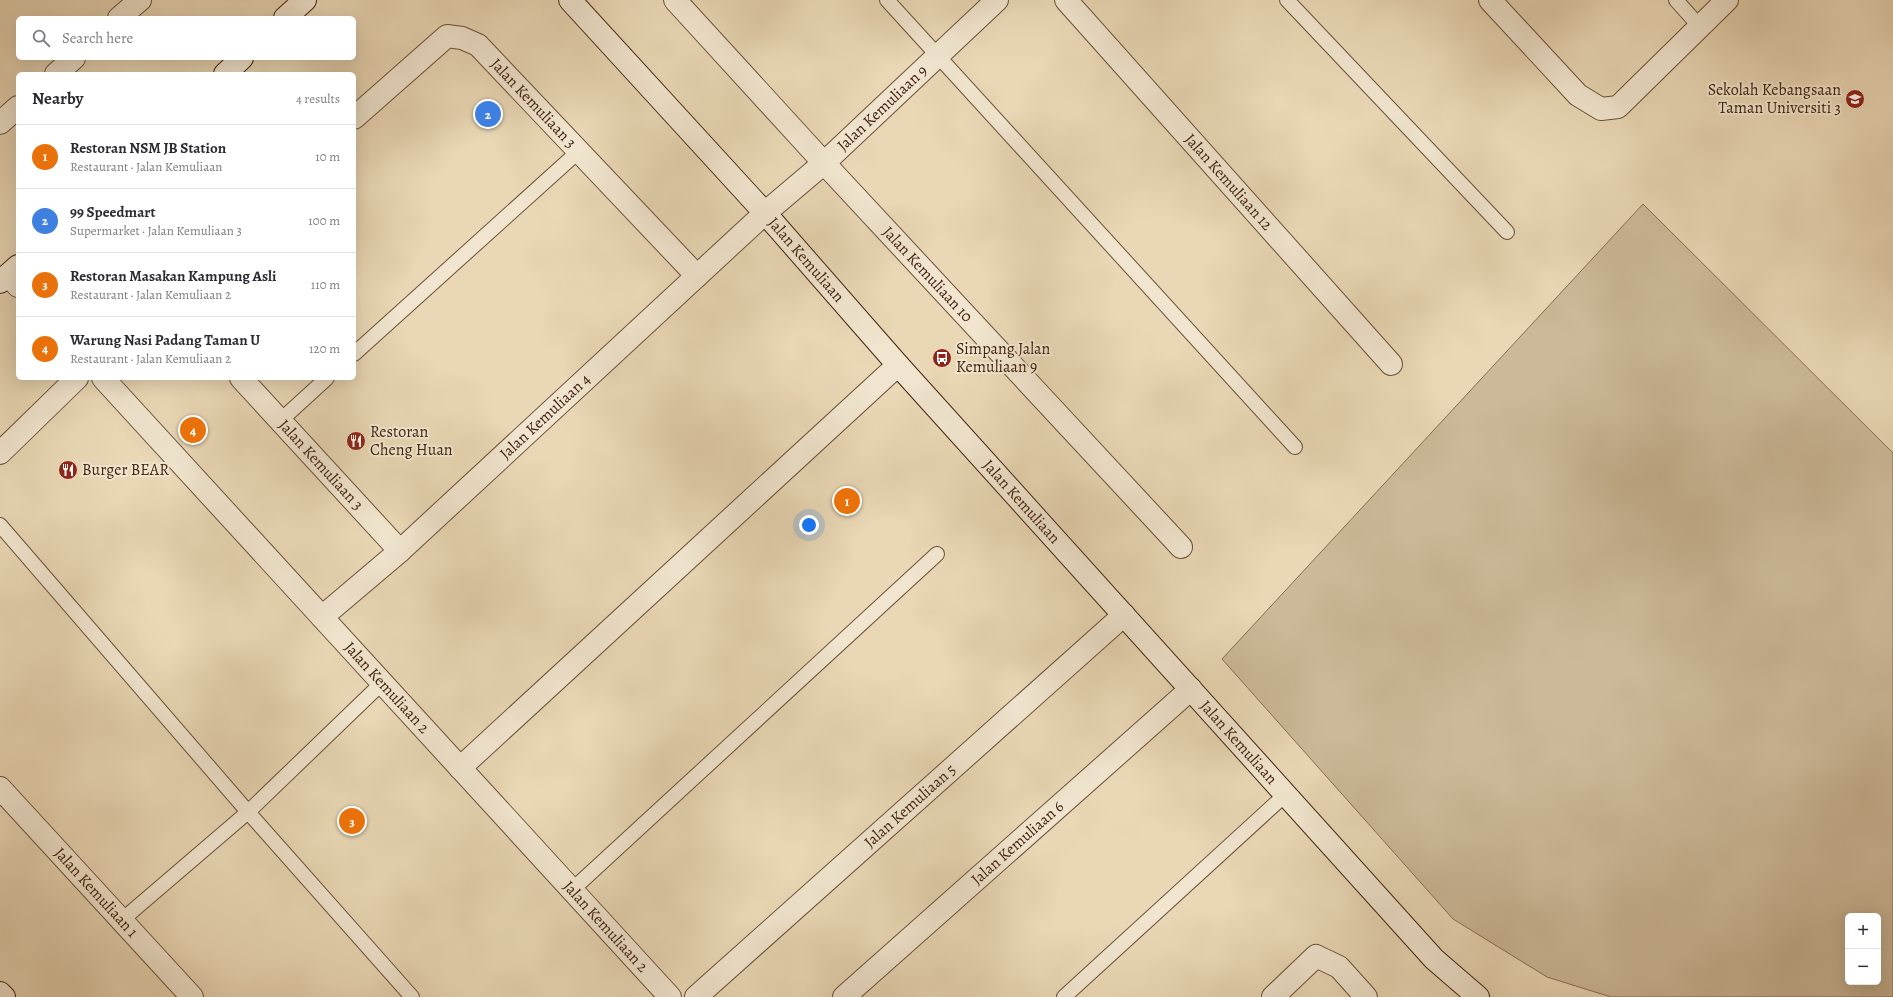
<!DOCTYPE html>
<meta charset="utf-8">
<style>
body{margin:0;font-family:Alegreya,serif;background:#f7f7f7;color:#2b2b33}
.controls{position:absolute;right:12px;bottom:12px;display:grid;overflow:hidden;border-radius:6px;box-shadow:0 4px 16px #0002}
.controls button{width:36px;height:36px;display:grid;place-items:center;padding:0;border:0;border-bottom:1px solid #e1e1e2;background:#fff;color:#2b2b33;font:20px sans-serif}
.you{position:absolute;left:809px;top:525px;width:14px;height:14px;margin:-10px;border:3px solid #fff;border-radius:50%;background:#1a73e8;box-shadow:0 0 0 6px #1a73e833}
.badge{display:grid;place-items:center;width:26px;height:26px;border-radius:50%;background:#8f2418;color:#fff;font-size:13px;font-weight:700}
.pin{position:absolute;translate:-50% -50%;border:2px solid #fff;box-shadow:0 1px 4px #0006}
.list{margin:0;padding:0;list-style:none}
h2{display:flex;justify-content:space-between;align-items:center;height:52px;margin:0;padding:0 16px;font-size:17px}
h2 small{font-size:13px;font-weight:400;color:#7c7c81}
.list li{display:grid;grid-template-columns:26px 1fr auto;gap:12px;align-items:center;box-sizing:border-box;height:64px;padding:0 16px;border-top:1px solid #e1e1e2}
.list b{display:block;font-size:15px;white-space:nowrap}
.list p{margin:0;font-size:13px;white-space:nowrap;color:#7c7c81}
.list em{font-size:13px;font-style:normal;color:#7c7c81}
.icon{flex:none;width:22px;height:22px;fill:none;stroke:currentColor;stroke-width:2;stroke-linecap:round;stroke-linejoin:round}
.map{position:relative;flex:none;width:1893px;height:997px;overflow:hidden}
.search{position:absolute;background:#fff;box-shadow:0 4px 16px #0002;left:16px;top:16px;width:340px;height:44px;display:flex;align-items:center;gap:10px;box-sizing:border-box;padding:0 14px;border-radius:6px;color:#7c7c81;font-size:15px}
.panel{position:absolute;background:#fff;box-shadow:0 4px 16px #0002;left:16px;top:72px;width:340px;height:308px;border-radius:6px}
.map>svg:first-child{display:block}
</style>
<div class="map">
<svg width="1893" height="997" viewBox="0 0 1893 997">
<rect width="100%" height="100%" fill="#e9d7b5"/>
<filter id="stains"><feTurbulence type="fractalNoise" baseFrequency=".005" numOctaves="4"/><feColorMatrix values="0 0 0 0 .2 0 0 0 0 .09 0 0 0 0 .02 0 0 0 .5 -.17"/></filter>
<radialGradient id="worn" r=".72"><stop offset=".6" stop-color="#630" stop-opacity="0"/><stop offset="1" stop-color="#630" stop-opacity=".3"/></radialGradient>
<!-- green -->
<path fill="#ccb999" stroke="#866e54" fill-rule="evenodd" d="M1643,204L1893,453V997H1611L1547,977L1453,919L1222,659ZM1848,916H1878V982H1848Z"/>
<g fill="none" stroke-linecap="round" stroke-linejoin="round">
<defs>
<path id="lane" d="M887,0L1295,447
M1287,0L1507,232
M1676,0L1700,27
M354,354L579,151
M280,421L327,378
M0,525L248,812L412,997
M572,890L937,554
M122,920L248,812L382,683
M1064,997L1286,794"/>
<g id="street">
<path id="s1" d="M675,0L824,163L1181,547"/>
<path id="s2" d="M1066,0L1391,364"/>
<path d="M1490,0L1578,95L1601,109L1618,107L1727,0"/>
<path d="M119,18L140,0"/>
<path d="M56,74L74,58"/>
<path id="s3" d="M354,118L447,36L462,38L478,45L697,276"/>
<path d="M0,123L18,107"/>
<path d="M8,275L18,286"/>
<path id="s4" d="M103,378L670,997"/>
<path id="s5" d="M241,378L400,551"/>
<path d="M0,453L77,378"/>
<path id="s6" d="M322,617L400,551L765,213L824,163L997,0"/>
<path d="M460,768L898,365"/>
<path id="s7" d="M0,788L192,997"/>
<path id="s8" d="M696,997L1124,615"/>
<path id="s9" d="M844,997L1191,689"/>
<path d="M1273,997L1316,956L1339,967L1366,997"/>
</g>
<g id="secondary">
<path id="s10" d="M570,0L765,213L898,365L1434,959L1478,997"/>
<path d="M285,18L305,0"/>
<path d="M225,74L242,58"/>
<path d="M0,282L18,266"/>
<path d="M0,993L4,997"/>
</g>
</defs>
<!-- lane casing -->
<use href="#lane" stroke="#6b5138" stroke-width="16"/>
<!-- street casing -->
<use href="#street" stroke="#6b5138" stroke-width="24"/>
<!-- secondary casing -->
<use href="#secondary" stroke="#41240f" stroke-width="24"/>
<!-- lane -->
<use href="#lane" stroke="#f1e5cf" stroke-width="14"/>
<!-- street -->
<use href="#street" stroke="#f1e5cf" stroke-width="22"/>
<!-- secondary -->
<use href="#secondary" stroke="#f1e5cf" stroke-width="22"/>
</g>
<!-- icons -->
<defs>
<symbol id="school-disc" viewBox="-11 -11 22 22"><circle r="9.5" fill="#8f2418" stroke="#f1e5cf"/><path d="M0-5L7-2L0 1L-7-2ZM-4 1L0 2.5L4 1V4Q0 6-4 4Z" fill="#fff"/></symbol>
<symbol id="bus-disc" viewBox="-11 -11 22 22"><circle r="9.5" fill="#8f2418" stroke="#f1e5cf"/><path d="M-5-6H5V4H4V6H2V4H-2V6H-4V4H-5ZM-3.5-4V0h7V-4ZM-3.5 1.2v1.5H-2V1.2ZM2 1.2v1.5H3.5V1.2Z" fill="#fff"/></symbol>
<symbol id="restaurant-disc" viewBox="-11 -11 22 22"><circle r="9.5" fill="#8f2418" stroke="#f1e5cf"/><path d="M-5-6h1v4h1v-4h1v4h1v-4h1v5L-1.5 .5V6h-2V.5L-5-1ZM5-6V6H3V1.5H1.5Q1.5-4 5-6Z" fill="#fff"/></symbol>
</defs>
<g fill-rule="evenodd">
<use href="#school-disc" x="1844" y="88" width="22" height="22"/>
<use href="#bus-disc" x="931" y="347" width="22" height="22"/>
<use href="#restaurant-disc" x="345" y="430" width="22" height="22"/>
<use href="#restaurant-disc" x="57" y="459" width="22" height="22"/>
</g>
<g text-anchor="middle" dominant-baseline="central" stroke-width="4" stroke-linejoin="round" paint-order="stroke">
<!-- poi labels -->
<g font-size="16" fill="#41240f" stroke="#f1e5cf" text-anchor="start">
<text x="1841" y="90" text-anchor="end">Sekolah Kebangsaan<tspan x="1841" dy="18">Taman Universiti 3</tspan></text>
<text x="956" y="349">Simpang Jalan<tspan x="956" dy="18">Kemuliaan 9</tspan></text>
<text x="370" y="432">Restoran<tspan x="370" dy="18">Cheng Huan</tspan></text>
<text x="82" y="470">Burger BEAR</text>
</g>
<!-- street labels -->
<g font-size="16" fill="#41240f" stroke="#f1e5cf">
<text stroke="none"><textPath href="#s3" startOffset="237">Jalan Kemuliaan 3</textPath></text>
<text stroke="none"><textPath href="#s6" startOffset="757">Jalan Kemuliaan 9</textPath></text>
<text stroke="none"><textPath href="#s2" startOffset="244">Jalan Kemuliaan 12</textPath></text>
<text stroke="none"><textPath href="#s10" startOffset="351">Jalan Kemuliaan</textPath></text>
<text stroke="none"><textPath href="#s1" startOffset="373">Jalan Kemuliaan 10</textPath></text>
<text stroke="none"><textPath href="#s6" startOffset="300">Jalan Kemuliaan 4</textPath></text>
<text stroke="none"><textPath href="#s5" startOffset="118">Jalan Kemuliaan 3</textPath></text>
<text stroke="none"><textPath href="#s10" startOffset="675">Jalan Kemuliaan</textPath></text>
<text stroke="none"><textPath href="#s4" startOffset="420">Jalan Kemuliaan 2</textPath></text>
<text stroke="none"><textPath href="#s10" startOffset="999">Jalan Kemuliaan</textPath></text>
<text stroke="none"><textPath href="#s8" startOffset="287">Jalan Kemuliaan 5</textPath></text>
<text stroke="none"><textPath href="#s9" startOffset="232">Jalan Kemuliaan 6</textPath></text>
<text stroke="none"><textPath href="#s7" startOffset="142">Jalan Kemuliaan 1</textPath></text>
<text stroke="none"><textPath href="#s4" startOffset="744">Jalan Kemuliaan 2</textPath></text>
</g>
</g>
<rect width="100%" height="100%" filter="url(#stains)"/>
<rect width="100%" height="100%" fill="url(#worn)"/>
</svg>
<div class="controls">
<button>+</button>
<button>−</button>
</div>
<div class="you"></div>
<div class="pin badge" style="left:847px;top:501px;background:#e8710a">1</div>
<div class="pin badge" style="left:488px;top:114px;background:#3f7fe0">2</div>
<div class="pin badge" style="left:352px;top:821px;background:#e8710a">3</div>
<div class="pin badge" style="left:193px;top:430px;background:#e8710a">4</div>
<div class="search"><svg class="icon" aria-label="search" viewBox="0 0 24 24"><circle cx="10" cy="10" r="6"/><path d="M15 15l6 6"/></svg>Search here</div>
<section class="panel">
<h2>Nearby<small>4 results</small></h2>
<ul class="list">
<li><span class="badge" style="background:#e8710a">1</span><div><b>Restoran NSM JB Station</b><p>Restaurant · Jalan Kemuliaan</p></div><em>10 m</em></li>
<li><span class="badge" style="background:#3f7fe0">2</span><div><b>99 Speedmart</b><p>Supermarket · Jalan Kemuliaan 3</p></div><em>100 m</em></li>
<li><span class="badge" style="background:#e8710a">3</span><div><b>Restoran Masakan Kampung Asli</b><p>Restaurant · Jalan Kemuliaan 2</p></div><em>110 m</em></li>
<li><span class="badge" style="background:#e8710a">4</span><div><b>Warung Nasi Padang Taman U</b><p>Restaurant · Jalan Kemuliaan 2</p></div><em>120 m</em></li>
</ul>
</section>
</div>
